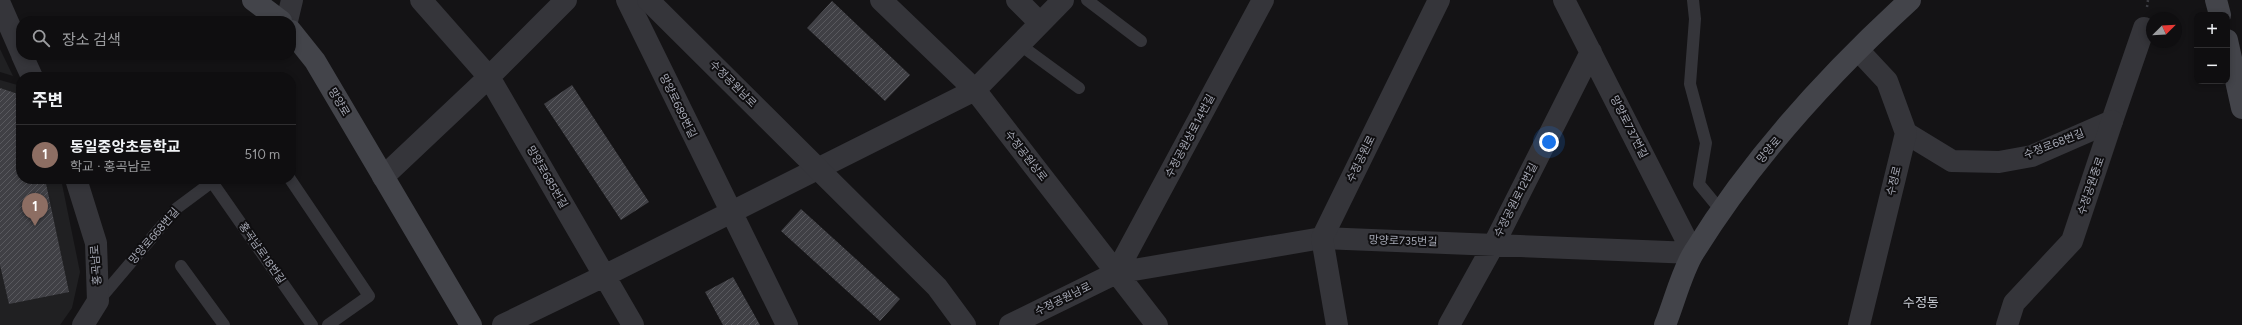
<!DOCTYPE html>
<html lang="ko">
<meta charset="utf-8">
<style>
body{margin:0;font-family:Figtree,"Noto Sans KR",sans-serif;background:#1d1c1e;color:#f1f3f6}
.controls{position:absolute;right:12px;top:12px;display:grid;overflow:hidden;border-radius:8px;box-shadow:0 2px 6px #0003}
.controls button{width:36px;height:36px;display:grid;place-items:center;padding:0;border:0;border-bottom:1px solid #2f2e30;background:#0f0e10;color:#f1f3f6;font:20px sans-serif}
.compass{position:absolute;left:2146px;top:12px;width:36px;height:36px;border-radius:50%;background:#0f0e10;box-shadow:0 2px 6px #0003;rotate:66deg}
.you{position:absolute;left:1549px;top:142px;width:14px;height:14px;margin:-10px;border:3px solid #fff;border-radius:50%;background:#1a73e8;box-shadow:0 0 0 6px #1a73e833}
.badge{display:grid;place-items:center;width:26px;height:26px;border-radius:50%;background:#0b8043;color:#fff;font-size:13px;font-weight:700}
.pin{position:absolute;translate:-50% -33px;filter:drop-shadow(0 1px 2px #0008)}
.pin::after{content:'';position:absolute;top:21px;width:14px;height:12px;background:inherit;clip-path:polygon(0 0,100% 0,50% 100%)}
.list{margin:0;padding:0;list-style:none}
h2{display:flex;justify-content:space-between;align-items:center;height:52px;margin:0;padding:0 16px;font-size:17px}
h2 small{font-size:13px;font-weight:400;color:#9b9c9f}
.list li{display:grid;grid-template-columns:26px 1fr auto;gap:12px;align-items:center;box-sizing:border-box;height:60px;padding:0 16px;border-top:1px solid #2f2e30}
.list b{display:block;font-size:15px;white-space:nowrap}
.list p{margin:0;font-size:13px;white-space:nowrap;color:#9b9c9f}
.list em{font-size:13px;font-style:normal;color:#9b9c9f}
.icon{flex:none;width:22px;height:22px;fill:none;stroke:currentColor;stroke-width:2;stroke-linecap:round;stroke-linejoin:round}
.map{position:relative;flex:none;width:2242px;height:325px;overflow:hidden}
.search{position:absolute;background:#0f0e10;box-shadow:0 2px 6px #0003;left:16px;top:16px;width:280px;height:44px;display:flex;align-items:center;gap:10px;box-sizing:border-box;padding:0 14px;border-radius:16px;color:#9b9c9f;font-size:15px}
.panel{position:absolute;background:#0f0e10;box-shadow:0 2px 6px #0003;left:16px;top:72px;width:280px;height:112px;border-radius:16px}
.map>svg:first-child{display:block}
</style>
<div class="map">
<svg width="2242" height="325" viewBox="0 0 2242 325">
<defs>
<pattern id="building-hatch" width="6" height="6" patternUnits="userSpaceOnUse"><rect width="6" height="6" fill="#404045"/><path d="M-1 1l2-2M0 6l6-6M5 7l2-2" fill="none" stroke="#59595e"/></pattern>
</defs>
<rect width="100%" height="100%" fill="#141315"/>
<!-- built -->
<path fill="#202022" d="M0,49L13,76L0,72Z
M0,80L21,86V179H61L80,272L72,308L60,325H0Z"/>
<!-- building -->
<path fill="url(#building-hatch)" d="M832,1L910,75L885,101L807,28Z
M572,85L649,202L621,220L544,104Z
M0,88L21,95V179H45L69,292L9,304L0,265Z
M801,209L900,299L880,321L781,231Z
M733,277L760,325H723L705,292Z"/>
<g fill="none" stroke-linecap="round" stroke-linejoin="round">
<!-- path -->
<path stroke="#3b3c41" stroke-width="2.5" stroke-dasharray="2 3" stroke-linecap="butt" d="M2147,7L2148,0"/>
<!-- service -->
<path stroke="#35353a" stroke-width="12" d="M1087,0L1141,41
M1693,0L1695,19L1690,84L1706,143L1699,184L1722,212
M1019,44L1079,88
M290,179L369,296L328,325
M212,182L312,325
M181,266L224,325
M99,300L177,208L216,179"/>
<!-- minor -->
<path stroke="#35353a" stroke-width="22" d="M421,0L489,77L633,325
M627,0L787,325
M881,0L975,90L1157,325
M1017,0L1040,23
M287,21L292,0
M1906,133L1952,161L1999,162L2032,156L2112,121L2144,28
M383,177L489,77L566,0
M1116,273L1263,0
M503,325L604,276L975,90L1063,0
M1010,325L1116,273L1322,238L1693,253L1564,0
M1449,325L1494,244L1591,52"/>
<!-- tertiary -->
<path stroke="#35353a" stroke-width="22" d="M648,0L937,287L965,325
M0,4L21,52
M1858,50L1887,81L1906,133L1859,325
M22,55L32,77
M76,179L96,243L98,301L83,325
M1337,325L1322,238L1439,0
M2007,325L2014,303L2072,241L2112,121"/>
<!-- secondary -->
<path stroke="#43444a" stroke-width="22" d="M253,0L281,21
M2216,0L2220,15
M291,31L315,61L471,325
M2227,40L2242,108
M1665,325C1674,303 1682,271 1694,252C1751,160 1830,73 1910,0"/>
</g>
<g text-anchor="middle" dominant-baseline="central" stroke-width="4" stroke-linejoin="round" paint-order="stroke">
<!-- street labels -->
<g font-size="11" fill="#a6a9b5" stroke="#0f0e10">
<text transform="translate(733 84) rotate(45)">수정공원남로</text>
<text transform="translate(339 102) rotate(59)">망양로</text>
<text transform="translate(678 106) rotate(64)">망양로689번길</text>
<text transform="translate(1629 127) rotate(63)">망양로737번길</text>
<text transform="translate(1190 136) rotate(-62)">수정공원상로14번길</text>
<text transform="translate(2054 144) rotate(-21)">수정로68번길</text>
<text transform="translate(1769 150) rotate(-49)">망양로</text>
<text transform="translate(1026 156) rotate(52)">수정공원상로</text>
<text transform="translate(1361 159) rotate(-64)">수정공원로</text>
<text transform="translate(547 177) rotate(60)">망양로685번길</text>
<text transform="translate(1894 181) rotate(-76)">수정로</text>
<text transform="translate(2091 186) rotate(-71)">수정공원중로</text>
<text transform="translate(1516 200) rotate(-63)">수정공원로12번길</text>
<text transform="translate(154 236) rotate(-49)">망양로668번길</text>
<text transform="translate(1403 241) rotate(2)">망양로735번길</text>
<text transform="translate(262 253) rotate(55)">홍곡남로18번길</text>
<text transform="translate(96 265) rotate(-94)">홍곡남로</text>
<text transform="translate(1063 299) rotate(-26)">수정공원남로</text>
</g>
<!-- quarter labels -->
<g font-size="13" fill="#c6c9d1" stroke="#0f0e10">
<text x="1921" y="302">수정동</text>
</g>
</g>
</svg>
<div class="controls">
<button>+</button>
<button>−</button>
</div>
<svg class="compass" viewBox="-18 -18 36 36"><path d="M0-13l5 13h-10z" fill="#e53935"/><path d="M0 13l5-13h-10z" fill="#9b9c9f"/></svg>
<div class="you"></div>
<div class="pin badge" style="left:35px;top:226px;background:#8d6e63">1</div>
<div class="search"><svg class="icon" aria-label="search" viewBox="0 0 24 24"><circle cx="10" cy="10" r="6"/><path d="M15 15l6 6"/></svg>장소 검색</div>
<section class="panel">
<h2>주변<small></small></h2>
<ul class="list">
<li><span class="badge" style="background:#8d6e63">1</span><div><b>동일중앙초등학교</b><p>학교 · 홍곡남로</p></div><em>510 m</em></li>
</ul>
</section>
</div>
